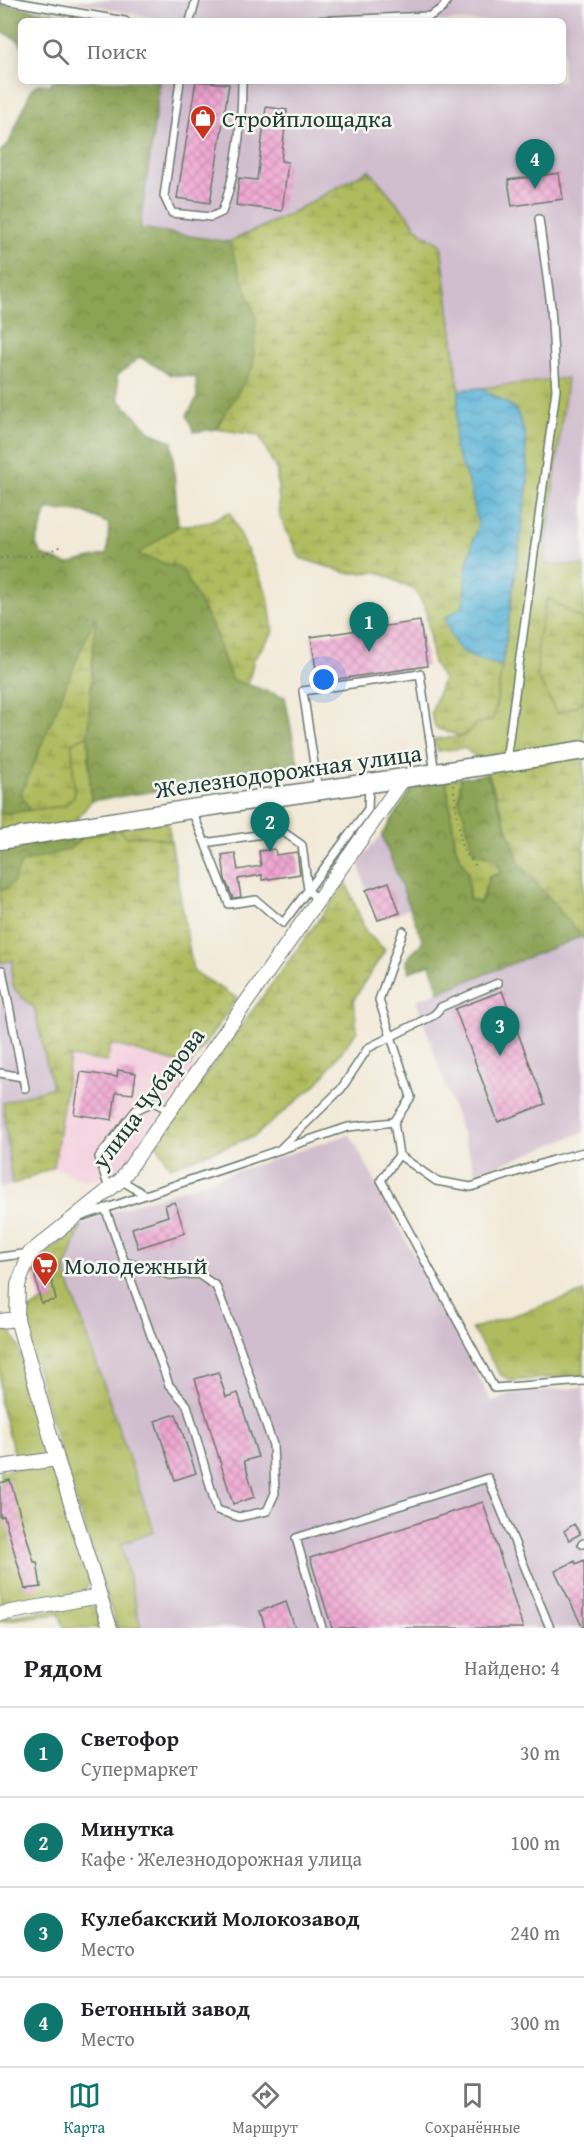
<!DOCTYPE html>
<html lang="ru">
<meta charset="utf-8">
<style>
body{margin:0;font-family:"Gentium Book Plus",serif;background:#f6f6f6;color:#202124}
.you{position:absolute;left:324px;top:680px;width:21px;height:21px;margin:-15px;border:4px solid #fff;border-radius:50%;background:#1a73e8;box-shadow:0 0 0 9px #1a73e833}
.badge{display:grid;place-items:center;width:39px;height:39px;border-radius:50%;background:#0f766e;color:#fff;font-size:20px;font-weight:700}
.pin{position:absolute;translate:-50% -50px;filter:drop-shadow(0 2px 3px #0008)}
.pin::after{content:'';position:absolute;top:32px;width:21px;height:18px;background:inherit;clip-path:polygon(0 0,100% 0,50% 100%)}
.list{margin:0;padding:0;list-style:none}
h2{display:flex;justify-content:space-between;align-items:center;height:78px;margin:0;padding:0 24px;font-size:26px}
h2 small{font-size:20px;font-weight:400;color:#757577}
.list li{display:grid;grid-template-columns:39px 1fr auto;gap:18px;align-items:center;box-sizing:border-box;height:90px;padding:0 24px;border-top:2px solid #e0e0e0}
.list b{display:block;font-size:22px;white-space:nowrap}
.list p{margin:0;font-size:20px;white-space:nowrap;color:#757577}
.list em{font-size:20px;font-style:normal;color:#757577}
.icon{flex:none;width:33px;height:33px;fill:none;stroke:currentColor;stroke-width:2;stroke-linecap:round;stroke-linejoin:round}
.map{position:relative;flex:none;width:584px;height:1628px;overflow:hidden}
.search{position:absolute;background:#fff;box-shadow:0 3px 15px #0003;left:18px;right:18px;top:18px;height:66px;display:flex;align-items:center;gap:15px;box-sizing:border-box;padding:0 21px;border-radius:9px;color:#757577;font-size:22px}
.sheet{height:438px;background:#fff}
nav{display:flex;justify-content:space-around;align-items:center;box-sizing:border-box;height:84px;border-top:2px solid #e0e0e0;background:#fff;font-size:16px;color:#757577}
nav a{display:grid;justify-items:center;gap:3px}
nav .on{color:#0f766e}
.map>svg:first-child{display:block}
</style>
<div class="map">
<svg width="584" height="1628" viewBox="0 0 584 1628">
<defs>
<pattern id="grass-tufts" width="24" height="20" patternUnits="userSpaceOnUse" patternTransform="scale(1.5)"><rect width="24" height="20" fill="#afbb5d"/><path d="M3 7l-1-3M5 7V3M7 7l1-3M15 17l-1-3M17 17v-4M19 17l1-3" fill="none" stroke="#8e994e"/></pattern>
<pattern id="forest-crowns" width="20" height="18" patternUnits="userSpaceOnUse" patternTransform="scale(1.5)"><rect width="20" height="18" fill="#8ba354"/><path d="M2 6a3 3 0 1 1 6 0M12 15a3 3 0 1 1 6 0" fill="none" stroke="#718646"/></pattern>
<pattern id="wetland-marsh" width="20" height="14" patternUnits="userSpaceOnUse" patternTransform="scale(1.5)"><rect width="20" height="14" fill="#afbb5d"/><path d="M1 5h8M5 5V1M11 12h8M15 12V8" fill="none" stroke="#8e994e"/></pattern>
<pattern id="water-waves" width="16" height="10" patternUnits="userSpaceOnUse" patternTransform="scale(1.5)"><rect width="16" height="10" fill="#59b2d6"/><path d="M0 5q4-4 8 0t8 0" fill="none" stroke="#4992ae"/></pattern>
<pattern id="building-cross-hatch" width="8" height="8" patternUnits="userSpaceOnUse" patternTransform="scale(1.5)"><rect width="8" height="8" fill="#f0a6d2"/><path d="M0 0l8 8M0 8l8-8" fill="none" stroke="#c288ab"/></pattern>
</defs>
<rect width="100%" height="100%" fill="#f6f6f2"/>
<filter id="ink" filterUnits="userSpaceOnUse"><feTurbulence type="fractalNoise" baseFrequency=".0167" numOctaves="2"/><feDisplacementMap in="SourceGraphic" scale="12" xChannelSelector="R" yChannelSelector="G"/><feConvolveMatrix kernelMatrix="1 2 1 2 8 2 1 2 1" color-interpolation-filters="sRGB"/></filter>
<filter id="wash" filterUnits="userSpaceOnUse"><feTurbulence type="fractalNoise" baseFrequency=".008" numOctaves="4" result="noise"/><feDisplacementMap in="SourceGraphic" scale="24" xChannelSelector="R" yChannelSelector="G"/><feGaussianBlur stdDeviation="1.35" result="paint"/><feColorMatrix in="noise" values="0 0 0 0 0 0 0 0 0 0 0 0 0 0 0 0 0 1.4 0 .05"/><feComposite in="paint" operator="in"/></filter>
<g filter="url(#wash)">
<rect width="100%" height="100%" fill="#f2e9d7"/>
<!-- built -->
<path fill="#f4cfde" d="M110,1044L199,1069L103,1194L99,1179L85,1181L54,1167L70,1056Z"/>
<!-- industrial -->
<path fill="#d0bdce" d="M68,0H584V566L544,565L567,379L459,390L441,245L422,233L369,170L288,215L229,242L140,228L160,81H563V21H168Z
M382,835L411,908L378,920L366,890L358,861Z
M583,936L584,1132L476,1174L416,1000Z
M14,960L18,996L34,1007L52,1087L3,1103L12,1185L0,1188V963Z
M350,1134L492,1403L510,1394L584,1387V1628H141L121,1544L153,1532L65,1271L81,1226L99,1216Z"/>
<!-- grass -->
<path fill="url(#grass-tufts)" stroke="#677c48" stroke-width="1.5" d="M567,378L544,564L584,566V939L520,864L485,764L464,748L438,751L433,739L461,737L478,723L497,701L502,666L528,483L525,434L516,409L482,388Z
M88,735L91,801L75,822L0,835V814L64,806L74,796L72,743Z
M461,778L459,798L496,859L502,873L490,876L480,903L469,899L468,873L456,849L446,780Z
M164,821L168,823L171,841L145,836L127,837L120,830L0,849Z
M81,1226L65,1271L154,1532L121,1544L141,1628H117L62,1458L28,1338L25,1313L41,1303L55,1300L50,1272L35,1276L32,1271L49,1251Z
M584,1292V1375L511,1381L501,1375L472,1329Z
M0,1327L11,1333L17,1343L47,1448L43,1455L0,1464V1458L15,1456L0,1402Z
M47,1466L55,1471L88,1576V1585L82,1593L0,1611V1471Z
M85,1604L96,1608L102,1628H64L59,1614L0,1621V1618Z"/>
<!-- forest -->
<path fill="url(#forest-crowns)" stroke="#557044" stroke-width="1.5" fill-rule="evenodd" d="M0,4L96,21H21V45L18,40L0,31Z
M52,81H160L140,228L229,242L288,215L369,170L422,233L441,245L497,701L492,720L478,723L462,737L436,728L431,714L443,679L433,663L426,609L415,590L379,572L347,573L300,558L280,517L277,471L259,435L216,429L194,432L187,415L197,398L196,377L171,375L140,357L117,376L119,400L152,433L172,441L178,526L139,554L182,569L214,629L231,679L285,697L299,769L91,801L88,735L95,618L21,794L30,810L0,814V152L9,143L31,90L38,84L51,85ZM47,510L84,512L109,524L107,554L67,564L42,555L36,544Z
M487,774L520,864L583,936L439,992L430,964L409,972L406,960L423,942L382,835L413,787L446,780L456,849L468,873L469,899L480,903L490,876L502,873L496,859L474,852L459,798L461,778Z
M85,836L70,849L21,863L13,883L0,892V849Z"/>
<!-- wetland -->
<path fill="url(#wetland-marsh)" stroke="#677c48" stroke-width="1.5" d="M369,170L422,233L441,245L459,390L482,388L516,409L525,434L528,483L497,701L492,720L478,723L462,737L436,728L431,714L443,679L433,663L426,609L415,590L379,572L347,573L300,558L280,517L277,471L259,435L216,429L253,367L256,317L229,242L288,215Z
M230,512L268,596L273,632L254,659L248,685L231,679L214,629L182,569L138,554L178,526L206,523Z
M547,598L584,620V702L557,714L537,676L538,636Z
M95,616L88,735L72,743L74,796L64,806L30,810L21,794Z
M584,750V939L520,864L485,764Z
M120,830L127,837L145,836L171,841L193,971L237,998L190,1066L111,1044L107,1062L70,1057L54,1167L12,1185L3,1103L52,1087L34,1007C13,992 9,985 13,960L0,963V892L13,883L21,863L70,849L85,836Z
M346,882L366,932L385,950L354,999L357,1031L319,1082L255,1136L170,1167L156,1143Z"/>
<!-- water -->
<path fill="url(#water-waves)" stroke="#3c7885" stroke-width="1.5" d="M482,388L516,409L525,434L528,483L502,666C466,656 456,657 445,618L463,606L467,564L478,524L470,486L454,447L459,390Z"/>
<g id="blocks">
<!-- building -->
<path fill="url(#building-cross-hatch)" d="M196,81L229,84L210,203L177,198Z
M266,107L287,110L281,161L288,162L282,211L236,205L239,178L257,180Z
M559,173L563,199L512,206L508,180Z
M420,621L427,666L318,682L311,637Z
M275,849L276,855L297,852L300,874L262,880V875L238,879L241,897L233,898L225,879L222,855L235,853L238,870L261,866L259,851Z
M389,882L400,913L378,920L366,890Z
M502,991L545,1104L498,1122L455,1009Z
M118,1070L136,1073L133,1094L116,1092L112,1120L74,1114L81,1072L117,1077Z
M175,1202L185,1233L138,1248L132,1228L168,1216L165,1205Z
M50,1272L56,1300L41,1303L35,1276Z
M218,1372L226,1397L238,1393L258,1457L244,1461L255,1497L233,1504L195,1379Z
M176,1414L196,1473L175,1480L155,1421Z
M10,1480L34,1562H37L41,1587L25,1589L4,1516L0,1517V1483Z
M483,1502L523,1628H332L310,1558Z
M574,1524L580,1534L569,1540L564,1531Z
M584,1560V1628H583L555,1571L575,1561L576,1564Z
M286,1602L295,1628H265L260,1611Z"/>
</g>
</g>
<g filter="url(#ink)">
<use href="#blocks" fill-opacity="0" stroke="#69796d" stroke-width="1.5"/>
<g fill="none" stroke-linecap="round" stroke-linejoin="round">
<defs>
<path id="service" d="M4,0L125,21
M190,21L196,0
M312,21L430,16L443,8L447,0
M180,81L164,196L172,213L211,217L222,212C237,171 242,124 242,81
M506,761L556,390L551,306L539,219
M318,790L303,691L420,674L435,773
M278,798L282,831
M192,811L205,843L282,831L302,845L308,890L283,923L256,900L229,904L205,843
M318,901L308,890L368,809L369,784
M2,970L25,1088
M0,1073L22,1077
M394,1122L411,1097L379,1000L403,931
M279,1150L348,1127L394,1122L399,1155L381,1180L494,1388L584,1381
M399,1155L436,1181L471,1187L553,1160L584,1152
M121,1180L145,1195
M109,1189L99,1157L136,1110L153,1102L170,1110
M105,1208L169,1385L187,1405L217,1510L239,1517L267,1511L275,1493L273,1445L240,1348L216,1286L198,1274L170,1275L125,1262
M83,1216L279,1150L341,1089L368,1048L434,1015L441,1007L498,983
M0,1257L30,1253
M582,1544L584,1543
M322,1628L296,1538L488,1478L550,1628"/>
<path id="minor" d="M0,1321L17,1319
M0,1467L57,1459
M0,1614L100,1596
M110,1628L57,1459L17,1319L18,1285L30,1253L121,1180L404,778"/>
<path id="tertiary" d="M0,840L191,809L404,778L584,750"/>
</defs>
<!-- service casing -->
<use href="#service" stroke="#69796d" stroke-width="10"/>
<!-- minor casing -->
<use href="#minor" stroke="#69796d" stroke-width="16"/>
<!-- tertiary casing -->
<use href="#tertiary" stroke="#69796d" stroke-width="21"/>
<!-- path -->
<path stroke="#69796d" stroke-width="2" stroke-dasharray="1.5 4.5" stroke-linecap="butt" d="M0,558L42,555L61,546
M453,785L462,848L478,869"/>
<!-- service -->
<use href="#service" stroke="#fff" stroke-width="7"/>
<!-- minor -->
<use href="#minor" stroke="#fff" stroke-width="14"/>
<!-- tertiary -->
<use href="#tertiary" stroke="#fff" stroke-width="18"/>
</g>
</g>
<!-- icons -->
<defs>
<symbol id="shop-pin" viewBox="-11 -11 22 30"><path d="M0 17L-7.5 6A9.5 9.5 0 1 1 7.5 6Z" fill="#c8321e" stroke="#f6f6f2"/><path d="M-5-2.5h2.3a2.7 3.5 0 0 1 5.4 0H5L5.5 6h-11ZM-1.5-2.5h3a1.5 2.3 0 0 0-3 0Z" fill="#fff"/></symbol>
<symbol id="supermarket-pin" viewBox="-11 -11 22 30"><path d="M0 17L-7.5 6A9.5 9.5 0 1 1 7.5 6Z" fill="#c8321e" stroke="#f6f6f2"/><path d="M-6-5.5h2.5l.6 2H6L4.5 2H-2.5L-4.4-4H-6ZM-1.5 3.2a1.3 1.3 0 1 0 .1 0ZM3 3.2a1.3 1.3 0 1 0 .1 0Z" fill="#fff"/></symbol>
</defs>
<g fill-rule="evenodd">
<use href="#shop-pin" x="188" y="103" width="30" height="40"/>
<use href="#supermarket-pin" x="30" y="1250" width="30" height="40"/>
</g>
<g text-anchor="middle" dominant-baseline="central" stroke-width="5" stroke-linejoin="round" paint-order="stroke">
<!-- poi labels -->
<g font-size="24" fill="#1f3d34" stroke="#f6f6f2" text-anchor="start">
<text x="222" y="118">Стройплощадка</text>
<text x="64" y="1265">Молодежный</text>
</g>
<!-- street labels -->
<g font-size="24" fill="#1f3d34" stroke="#f6f6f2">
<text transform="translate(288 771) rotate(-8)">Железнодорожная улица</text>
<text transform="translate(148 1098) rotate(-53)">улица Чубарова</text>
</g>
</g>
</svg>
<div class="you"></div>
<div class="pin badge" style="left:369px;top:652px">1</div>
<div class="pin badge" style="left:270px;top:852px">2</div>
<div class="pin badge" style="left:500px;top:1056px">3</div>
<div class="pin badge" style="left:535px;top:189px">4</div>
<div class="search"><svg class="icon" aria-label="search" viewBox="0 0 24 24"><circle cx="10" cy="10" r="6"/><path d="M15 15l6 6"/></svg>Поиск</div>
</div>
<section class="sheet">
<h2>Рядом<small>Найдено: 4</small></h2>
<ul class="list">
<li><span class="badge">1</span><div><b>Светофор</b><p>Супермаркет</p></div><em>30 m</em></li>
<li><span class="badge">2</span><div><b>Минутка</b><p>Кафе · Железнодорожная улица</p></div><em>100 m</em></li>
<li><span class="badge">3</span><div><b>Кулебакский Молокозавод</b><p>Место</p></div><em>240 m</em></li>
<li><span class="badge">4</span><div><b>Бетонный завод</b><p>Место</p></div><em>300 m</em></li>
</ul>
</section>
<nav>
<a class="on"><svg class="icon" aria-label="map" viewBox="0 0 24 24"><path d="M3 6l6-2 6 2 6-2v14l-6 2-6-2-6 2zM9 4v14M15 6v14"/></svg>Карта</a>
<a><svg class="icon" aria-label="directions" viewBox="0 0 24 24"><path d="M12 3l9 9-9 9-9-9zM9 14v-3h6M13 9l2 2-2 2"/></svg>Маршрут</a>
<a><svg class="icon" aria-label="saved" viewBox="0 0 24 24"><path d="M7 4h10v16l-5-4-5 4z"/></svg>Сохранённые</a>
</nav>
